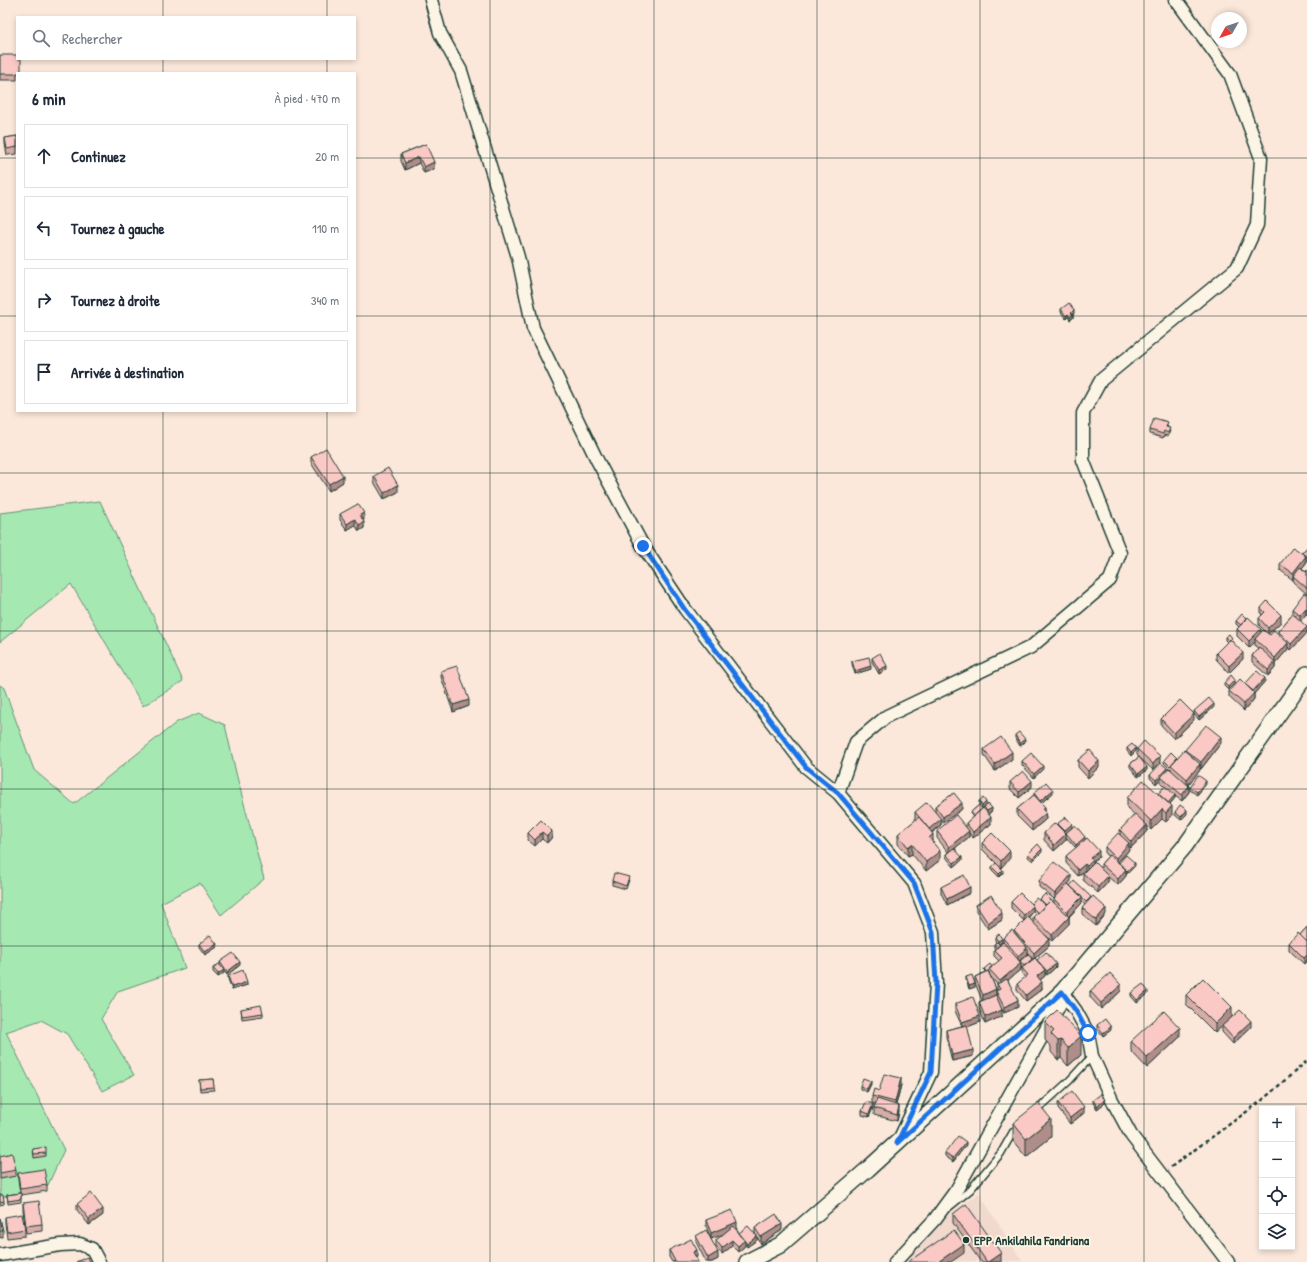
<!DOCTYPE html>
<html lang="fr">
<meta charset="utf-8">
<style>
body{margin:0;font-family:"Patrick Hand",sans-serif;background:#f2f2f3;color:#1f2937}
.controls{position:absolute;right:12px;bottom:12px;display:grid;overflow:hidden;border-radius:0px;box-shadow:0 2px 6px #0003}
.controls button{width:36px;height:36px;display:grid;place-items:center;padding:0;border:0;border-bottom:1px solid #e0e1e3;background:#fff;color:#1f2937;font:20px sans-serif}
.compass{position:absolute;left:1211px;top:12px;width:36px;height:36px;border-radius:50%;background:#fff;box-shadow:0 2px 6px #0003;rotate:230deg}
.stop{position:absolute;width:12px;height:12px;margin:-9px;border:3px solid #1a73e8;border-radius:50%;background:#fff}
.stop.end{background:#1a73e8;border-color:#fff;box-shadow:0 1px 4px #0008}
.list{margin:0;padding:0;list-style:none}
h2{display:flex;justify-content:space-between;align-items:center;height:52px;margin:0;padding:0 16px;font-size:17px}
h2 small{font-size:13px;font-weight:400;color:#747a83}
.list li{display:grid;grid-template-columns:26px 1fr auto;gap:12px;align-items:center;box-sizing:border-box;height:64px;margin:0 8px 8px;padding:0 8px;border:1px solid #e0e1e3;border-radius:0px}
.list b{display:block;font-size:15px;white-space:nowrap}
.list em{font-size:13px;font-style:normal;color:#747a83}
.icon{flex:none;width:22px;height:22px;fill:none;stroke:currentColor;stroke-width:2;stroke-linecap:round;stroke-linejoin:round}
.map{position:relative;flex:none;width:1307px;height:1262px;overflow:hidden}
.search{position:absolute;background:#fff;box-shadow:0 2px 6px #0003;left:16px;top:16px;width:340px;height:44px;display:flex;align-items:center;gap:10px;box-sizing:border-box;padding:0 14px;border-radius:0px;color:#747a83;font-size:15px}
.panel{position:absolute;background:#fff;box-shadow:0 2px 6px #0003;left:16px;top:72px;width:340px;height:340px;border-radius:0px}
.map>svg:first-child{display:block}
</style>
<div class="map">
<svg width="1307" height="1262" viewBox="0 0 1307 1262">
<rect width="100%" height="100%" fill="#fbe8db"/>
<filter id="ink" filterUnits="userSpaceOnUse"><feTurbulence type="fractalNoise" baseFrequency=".025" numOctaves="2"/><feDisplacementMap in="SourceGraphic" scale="8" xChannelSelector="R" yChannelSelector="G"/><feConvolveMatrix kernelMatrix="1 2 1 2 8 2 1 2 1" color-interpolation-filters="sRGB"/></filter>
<g filter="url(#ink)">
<!-- built -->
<path fill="#f2d9ce" d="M979,1193L1022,1261L904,1262L944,1218Z"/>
<!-- green -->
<path fill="#a6e8b2" stroke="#629273" d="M100,501L183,681L143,706L71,584L0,642V513Z
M0,685L4,688L34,770L74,804L177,722L199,713L225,725L237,777L264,879L221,915L200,883L161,903L185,968L118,991L101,1019L134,1075L102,1091L67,1034L41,1020L6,1032L64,1150L48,1185L0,1198Z"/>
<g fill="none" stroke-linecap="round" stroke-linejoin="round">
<defs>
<path id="service" d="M1036,1111L1069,1081L1092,1056
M948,1208L970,1190L1001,1153L1013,1132L1019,1127"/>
<path id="minor" d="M431,0L440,33L461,71L518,257L533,328L597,460L643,546L685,609L806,767L838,793L914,883L933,932L936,983L931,1072L900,1138
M838,793L856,742L887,716L1031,647L1110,580L1120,553L1083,460V413L1101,380L1237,268L1257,225L1261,158L1230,74L1176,0
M1062,992L1076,1011L1088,1033L1092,1056L1112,1100L1131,1135L1228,1262
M0,1255L60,1245L80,1244L92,1249L99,1262
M895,1262L935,1219L957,1189L1059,1006L1062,992"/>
<path id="tertiary" d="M747,1262L780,1245L868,1169L1062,992L1185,846L1307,674"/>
</defs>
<!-- service casing -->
<use href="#service" stroke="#1f3d34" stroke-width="9"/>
<!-- minor casing -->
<use href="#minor" stroke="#1f3d34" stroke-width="15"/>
<!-- tertiary casing -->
<use href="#tertiary" stroke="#1f3d34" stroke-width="18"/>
<!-- path -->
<path stroke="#1f3d34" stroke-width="2.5" stroke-dasharray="4 3" stroke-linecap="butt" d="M1171,1167L1260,1102L1307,1061"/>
<!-- service -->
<use href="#service" stroke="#fcf5e5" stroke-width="6"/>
<!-- minor -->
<use href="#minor" stroke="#fcf5e5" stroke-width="12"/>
<!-- tertiary -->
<use href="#tertiary" stroke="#fcf5e5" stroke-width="15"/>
</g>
<!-- wall -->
<path fill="#d7ada9" stroke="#1f3d34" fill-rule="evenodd" d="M0,55L17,73V80H0Z
M17,136V154L7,155L5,144V138Z
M426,144L434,169L424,173L419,163L405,170L401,161V154Z
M1061,309L1074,314L1073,315V318L1070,320L1068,317L1066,319L1061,312Z
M1168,426L1167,427L1170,431L1168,436L1164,435L1163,438L1150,434V430Z
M311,457L343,482L329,491L311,463Z
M374,476L398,492L384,499L374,482Z
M340,514L364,520H363L364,528L359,531L355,525L347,530L340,520Z
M1307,548V560H1306V563L1302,568L1306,572L1307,570V594L1293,582V580L1280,570V564L1302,553Z
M1307,595V615L1306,614L1300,621L1307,633L1291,650L1288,647V649L1275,664V668L1268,676L1252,662V656L1258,648L1255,646V642L1249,648L1237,636V629L1239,627L1236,624V621L1261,633L1270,635L1278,634V631L1292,615V609Z
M1261,608L1281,622L1268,634L1259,625V618L1262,615L1261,614Z
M1225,637L1232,641L1243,659L1229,673L1216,659V653L1227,642L1225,640Z
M872,658L887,669L879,674L872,662Z
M852,661L871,669L855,674L852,664Z
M441,671L469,706L453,712L441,677Z
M1265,681L1254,694V699L1244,711L1229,697V691L1245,684Z
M1224,683H1235L1228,690L1224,686Z
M1214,707L1199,720L1194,714V711Z
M1161,719L1194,720L1174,739L1161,725Z
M1015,735L1025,742L1020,746L1015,738Z
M1221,743L1201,769L1200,768V770L1188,785L1189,792L1182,801L1175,796V798L1170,804L1172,816L1166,822L1162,819L1151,830L1147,826V831L1131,848L1129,846V850L1118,862L1119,863L1135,866L1127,874L1126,873V876L1118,885L1108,877V882L1098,893L1083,880V873L1086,871L1085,870L1078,876L1066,863V856L1076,848L1066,837V840L1054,851L1044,840V833L1057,825L1072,827L1065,833L1085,840L1099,857L1093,862V863L1101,868V864L1108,856L1105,854V847L1120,835V830L1135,815L1127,808V798L1158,794L1165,787L1161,783V778L1156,784L1150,778V775L1171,770V768L1170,769L1164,763V760L1177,758L1185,752V750Z
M1127,748L1136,751L1131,756L1127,751Z
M984,749L1012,759L995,771L984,755Z
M1137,749L1160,762L1153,770L1139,757L1147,770L1138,777L1130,767V764L1139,757L1137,755Z
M1078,760L1099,767L1088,778L1078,767Z
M1022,761L1043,769L1034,778L1022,765Z
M1010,782L1032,787L1019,798L1010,789Z
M1206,784L1197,795L1190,790V787Z
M1034,793H1053L1041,803L1045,812L1046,819L1032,831L1017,816V809L1034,795Z
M979,801L986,805L992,811L988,814L991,824L973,838L969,833V837L955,848L962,860L954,867L946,857V854L948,852L937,838V831L966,827V823L973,817L971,815V812L979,805Z
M935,806L962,809L943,823L941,821V825L932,833L933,843L940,860L926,871L912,854L908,856L898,844V834L916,820L915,819V812H935Z
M1175,812L1187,814L1181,820L1175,815Z
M541,820L552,837L547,843L542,839L535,846L528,840V833Z
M982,843L1010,858L1001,867L1003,873L999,877L992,870V867L996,863L982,849Z
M1042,852L1033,861L1028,857V854Z
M629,880L626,889L612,885V881Z
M1039,881H1071L1068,884L1106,914L1096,926L1082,914V908L1085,905L1082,902V903L1069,917V924L1052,941L1044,934L1049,946L1035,958L1037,961L1056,967L1047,975L1045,972V976L1040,980L1042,989L1026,1001L1017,990V984L1025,978L1022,974V968L1021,966V969L1008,980L1018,1007L1004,1013L1001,1008L1002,1016L985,1024L979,1008V1002L982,1000L975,983V977L985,972L984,969L992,967L999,961L994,956V950L996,949L994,948V944L996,943L995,940V937L1002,942L999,944L1000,945L1003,943V938L1014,932V931L1024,921L1011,908V902L1031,904L1040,901V899L1054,903V899L1039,887ZM1033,911L1036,914L1033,917V923L1029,917L1033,912ZM1027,952L1033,959H1032L1020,961H1019L1027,954ZM989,972V975L997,984V990L996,991V995V989L989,973Z
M941,887L970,893L947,905L941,893Z
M976,905L1002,920L988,929L976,911Z
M1307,927V961L1304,964L1289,950V943L1300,935Z
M199,944L217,947L205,955L199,947Z
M220,962L240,965L227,975L224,971V973L218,977L213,972V968L220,965Z
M228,976L247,985L232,990L228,979Z
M966,977L975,987L969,989L966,980Z
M1090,991H1121L1101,1009L1090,997Z
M1131,993L1148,994L1137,1003L1131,996Z
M1186,995L1232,1017L1215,1033L1186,1004Z
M955,1004L980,1022L967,1027L973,1056L952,1061L946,1037V1030L962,1026L955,1011Z
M241,1009L263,1013V1016L242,1019Z
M1045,1022L1081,1055L1068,1066L1061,1058L1058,1060L1051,1052V1047L1045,1040Z
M1097,1025L1111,1030L1103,1036L1097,1029Z
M1222,1026L1251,1027L1233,1044L1222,1032Z
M1180,1037L1147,1068L1131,1051V1041Z
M213,1079L214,1090L200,1091L199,1080Z
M871,1084L867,1092L860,1089V1086Z
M901,1085L896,1105L899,1112L897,1121L874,1115V1108L876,1104L872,1103V1096L879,1091Z
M1093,1100L1105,1103L1097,1109L1093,1103Z
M1058,1103L1084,1113L1070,1124L1058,1109Z
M873,1108L869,1117L862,1115V1111Z
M1013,1123L1051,1137L1026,1157L1013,1141Z
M966,1145L953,1162L945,1156V1153Z
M33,1149L46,1153V1156L34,1158Z
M0,1156L16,1170V1176L0,1179Z
M18,1173L47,1185V1191L21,1195V1202L8,1204L7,1195L20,1193L18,1179Z
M0,1195L4,1201V1204L0,1205Z
M23,1203L42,1224V1231L26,1233L23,1210Z
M77,1204L103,1215L89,1225L77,1210Z
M953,1214L1001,1262H981L953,1223Z
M5,1217L25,1229V1236L7,1238L5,1223Z
M0,1218L3,1231V1237L0,1238Z
M706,1220L737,1229H736L739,1233L755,1234V1228L782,1230L761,1244L757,1237V1240L747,1247L745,1244V1246L738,1252L732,1246L722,1254L716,1246V1240L723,1234L711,1239L718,1259L712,1262H706L696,1242V1236L711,1239L706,1226Z
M669,1250L697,1257L672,1262L669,1257Z"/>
<!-- shaded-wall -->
<path fill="#af8d8a" stroke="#1f3d34" d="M419,157V163L405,170V163Z
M434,162V169L424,173V167Z
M1074,310V314L1073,315V318L1070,320V317L1071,313Z
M1068,314V317L1066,319V316Z
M343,476V482L329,491V484Z
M398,485V492L384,499V493Z
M364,513V520L360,522V515Z
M355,519V525L347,530V524Z
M364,522V528L359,531V525Z
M1306,556V563L1295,577L1293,576V580V573Z
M1306,608V614L1300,622V615Z
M1281,615V622L1268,634V628Z
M1307,627V633L1291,650V644Z
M1261,629V636L1255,639V642L1249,648V641Z
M1288,643V649L1275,664V668L1268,676V670L1275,662V658Z
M1243,653V659L1229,673V666Z
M871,666V669L855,674V671Z
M887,666V669L879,674V670Z
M1265,678V681L1254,694V699L1244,711V704L1253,691Z
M1235,680V683L1228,690V687Z
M469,700V706L453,712V705Z
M1214,704V707L1199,720V717Z
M1194,714V720L1174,739V733Z
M1221,737V743L1201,769V762Z
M1025,739V742L1020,746V743Z
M1136,748V751L1131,756V753Z
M1012,752V759L995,771V764Z
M1160,756V762L1153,770V764Z
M1099,761V767L1088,778V771Z
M1200,764V770L1187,786V779Z
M1043,766V769L1034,778V774Z
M1147,767V770L1138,777V774Z
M1167,768V771L1156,784V780Z
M1032,781V787L1019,798V792Z
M1206,781V784L1197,795V792Z
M1189,786V792L1182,801V795Z
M1053,790V793L1040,804V801Z
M1175,795V798L1166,808V805Z
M986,802V806L982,809V806Z
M962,803V809L943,823V817Z
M1172,806V816L1166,822V813Z
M1045,807L1046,819L1032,831V825L1043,810Z
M992,808V811L987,815V811Z
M1162,809V819L1151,830V821Z
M1187,810V814L1181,820V817Z
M991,817V824L973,838V832Z
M941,819V825L928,835V829Z
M1072,824V827L1064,835V831Z
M1147,825V831L1131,848V842Z
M552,831V837L547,843V836Z
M969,831V837L949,853V847Z
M542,832V839L535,846V840Z
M933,834V844L929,838Z
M1066,834V840L1054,851V845Z
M1085,837V840L1076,848V845Z
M1129,843V850L1116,864V858Z
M912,844V854L908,856V847Z
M1042,849V852L1033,861V858Z
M940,851V860L926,871V862Z
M1010,851V858L1001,868V861Z
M1099,851V857L1093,862V867L1087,872V866L1090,858Z
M962,857V860L954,867V863Z
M1135,863V866L1127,874V871Z
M1085,864V870L1078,876V870Z
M1126,869V876L1118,885V879Z
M1003,870V873L999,877V874Z
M1071,875V881L1055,900V894Z
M1108,876V882L1098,893V887Z
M970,887V893L947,905V899Z
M1082,897V903L1067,918V912Z
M1033,906V912L1024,922V915Z
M1106,908V914L1096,926V920Z
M1002,913V920L988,929V923Z
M1069,917V924L1052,941V935Z
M1002,939V942L998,945V941Z
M1049,939V946L1034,959V953Z
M217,944V947L205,955V952Z
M1027,948V954L1018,962V956Z
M1307,955V961L1304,964V958Z
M240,962V965L227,975V972Z
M1021,963V969L1000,987V981Z
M1056,964V967L1047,975V971Z
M224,970V973L218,977V974Z
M1045,970V976L1037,982V976Z
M247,982V985L232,990V987Z
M1042,982V989L1026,1001V995Z
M975,984V987L969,989V986Z
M1121,985V991L1101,1009V1003Z
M996,989V995L983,1001V995Z
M1148,991V994L1137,1003V1000Z
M1018,1000V1007L1004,1013V1007Z
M1232,1007V1017L1215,1033V1024Z
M1002,1010V1016L985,1024V1017Z
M980,1016V1022L962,1029V1022Z
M1251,1021V1027L1233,1044V1038Z
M1111,1027V1030L1103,1036V1033Z
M1180,1028V1037L1147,1068V1058Z
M1081,1036V1055L1068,1066V1048Z
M1061,1040V1058L1058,1060V1041Z
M973,1050V1056L952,1061V1055Z
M901,1078V1085L895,1108V1102Z
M871,1081V1084L867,1092V1089Z
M1105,1100V1103L1097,1109V1106Z
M873,1104V1108L869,1117V1114Z
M899,1106V1112L897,1121V1115Z
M1084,1107V1113L1070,1124V1118Z
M1051,1119V1137L1026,1157V1139Z
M966,1142V1145L953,1162V1158Z
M103,1209V1215L89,1225V1219Z
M737,1222V1229L711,1239V1233Z
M782,1224V1230L761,1244V1237Z
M757,1236V1240L747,1247V1244Z
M732,1240V1246L722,1254V1248Z
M745,1240V1246L738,1252V1246Z
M964,1244V1253L951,1262H938Z
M697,1250V1257L693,1259V1252Z
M718,1252V1259L712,1262H708V1258Z
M1001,1253V1262H988Z"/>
<!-- building -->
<path fill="#fac9c5" stroke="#1f3d34" d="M0,55H17V59H21V73H17V74H0Z
M17,136V147L7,149L5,138Z
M426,144L434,162L424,167L419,157L405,163L401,154Z
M1069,303L1074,310L1071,313L1073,315L1070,317L1068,314L1066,316L1061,309Z
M1154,418L1168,422L1166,427L1170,428L1168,433L1164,431L1163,434L1150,430Z
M326,448L343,476L329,484L311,457Z
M388,468L398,485L384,493L374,476Z
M358,504L364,513L360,515L364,522L359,525L355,519L347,524L340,514Z
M1293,547L1306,556L1293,573L1280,564Z
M1306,548H1307V557L1302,553Z
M1300,567L1306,572L1307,570V588L1293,576Z
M1304,593L1307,595V609L1306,608L1300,615L1292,609Z
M1267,601L1281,615L1268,628L1259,618L1265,612L1261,608Z
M1242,614L1247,619L1241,625L1236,621Z
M1293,614L1307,627L1291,644L1278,631Z
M1248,617L1261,629L1249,641L1237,629Z
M1263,630L1270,635L1274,630L1288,643L1275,658L1255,639Z
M1229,634L1232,638L1229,641L1225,637Z
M1230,639L1243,653L1229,666L1216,653Z
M1259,647L1275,662L1268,670L1252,656Z
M880,653L887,666L879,670L872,658Z
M869,657L871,666L855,671L852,661Z
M457,666L469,700L453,705L441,671Z
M1257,671L1265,678L1253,691L1245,684Z
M1231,675L1235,680L1228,687L1224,683Z
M1240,679L1254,693L1244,704L1229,691Z
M1209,698L1214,704L1199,717L1194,711Z
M1180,700L1194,714L1174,733L1161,719Z
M1206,725L1221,737L1201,762L1185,750Z
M1019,732L1025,739L1020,743L1015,735Z
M1001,737L1012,752L995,764L984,749Z
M1144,741L1160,756L1153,764L1137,749Z
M1132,744L1136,748L1131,753L1127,748Z
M1090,750L1099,761L1088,771L1078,760Z
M1184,750L1200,764L1187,779L1171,765Z
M1171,752L1177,758L1170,766L1164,760Z
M1031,753L1043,766L1034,774L1022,761Z
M1139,757L1147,767L1138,774L1130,764Z
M1161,763L1167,768L1156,780L1150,775Z
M1169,768L1189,786L1182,795L1161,777Z
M1023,771L1032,781L1019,792L1010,782Z
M1198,775L1206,781L1197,792L1190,787Z
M1143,780L1172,806L1166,813L1162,809L1151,821L1127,798Z
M1046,782L1053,790L1040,801L1034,793Z
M1165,786L1175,795L1168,803L1158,794Z
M954,793L962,803L943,817L935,806Z
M1034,795L1045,807L1043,810L1046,813L1032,825L1017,809Z
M983,798L986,802L982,806L979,801Z
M927,802L941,819L929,829L915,812Z
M988,804L992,808L987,811L984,807Z
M979,805L982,809L974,816L971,812Z
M1180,805L1187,810L1181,817L1175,812Z
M983,808L991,817L973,832L966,823Z
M1135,814L1147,825L1131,842L1120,830Z
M956,815L969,831L949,847L937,831Z
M919,817L933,834L929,838L940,851L926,862L912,844L908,847L898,834Z
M1066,817L1072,824L1064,831L1057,824Z
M541,820L552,831L547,836L542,832L535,840L528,833Z
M1055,823L1066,834L1054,845L1044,833Z
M1075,825L1085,837L1076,845L1066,833Z
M992,833L1010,851L1001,861L982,843Z
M1118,833L1129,843L1116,858L1105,847Z
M1087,838L1099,851L1090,858L1093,860L1087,866L1085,864L1078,870L1066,856Z
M1038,844L1042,849L1033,858L1028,854Z
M954,848L962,857L954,863L946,854Z
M1109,855L1126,869L1118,879L1101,864Z
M1126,855L1135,863L1127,871L1119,863Z
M1054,862L1071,875L1055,894L1039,881Z
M1094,862L1108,876L1098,887L1083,873Z
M996,863L1003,870L999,874L992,867Z
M614,873L629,877L626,886L612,881Z
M964,875L970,887L947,899L941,887Z
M1074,881L1091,897L1086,902L1082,898V897L1070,886Z
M1068,884L1082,897L1067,912L1054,899Z
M1020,893L1033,906L1024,915L1011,902Z
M1045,894L1051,900L1046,905L1040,899Z
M991,895L1002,913L988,923L976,905Z
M1093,896L1106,908L1096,920L1082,908Z
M1036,898L1045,905L1038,913L1033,908V906L1031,904Z
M1051,900L1069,917L1052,935L1033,917Z
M1028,917L1049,939L1034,953L1014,931Z
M1307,927V942L1300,935Z
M1012,930L1027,948L1018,956L1003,938Z
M1298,933L1307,942V955L1304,958L1289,943Z
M999,934L1002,939L998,941L995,937Z
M210,935L217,944L205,952L199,944Z
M997,942L1000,945L997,948L994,944Z
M1003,942L1021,963L1000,981L989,969L1002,958L994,950Z
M1046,952L1056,964L1047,971L1037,960Z
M233,953L240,962L227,972L220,962Z
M1028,954L1032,959L1024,966L1020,961Z
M1035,958L1045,970L1037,976L1042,982L1026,995L1017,984L1028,975L1022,968Z
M219,964L224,970L218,974L213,968Z
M990,964L992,967L987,972L984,969Z
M243,970L247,982L232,987L228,976Z
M988,971L996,989L983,995L975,977Z
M1110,973L1121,985L1101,1003L1090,991Z
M972,975L975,984L969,986L966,977Z
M1203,978L1232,1007L1215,1024L1186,995Z
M1007,979L1018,1000L1004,1007L996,991L1000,989L997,984Z
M1143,984L1148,991L1137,1000L1131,993Z
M996,995L1002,1010L985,1017L979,1002Z
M973,997L980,1016L962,1022L955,1004Z
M261,1005L263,1013L242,1016L241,1009Z
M1057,1010L1081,1036L1068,1048L1061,1040L1058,1041L1051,1034L1054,1031L1045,1022Z
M1240,1010L1251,1021L1233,1038L1222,1026Z
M1164,1011L1180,1028L1147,1058L1131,1041Z
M1105,1019L1111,1027L1103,1033L1097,1025Z
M967,1025L973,1050L952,1055L946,1030Z
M884,1074L901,1078L895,1102L872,1096L874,1089L879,1091Z
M863,1078L871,1081L867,1089L860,1086Z
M213,1079L214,1087L200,1088L199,1080Z
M1072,1091L1084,1107L1070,1118L1058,1103Z
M1101,1094L1105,1100L1097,1106L1093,1100Z
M877,1099L899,1106L897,1115L874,1108Z
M866,1102L873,1104L869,1114L862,1111Z
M1038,1103L1051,1119L1026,1139L1013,1123Z
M958,1136L966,1142L953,1158L945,1153Z
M46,1147V1153L34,1154L33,1149Z
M12,1153L16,1170L0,1173V1156Z
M44,1169L47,1185L20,1189L18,1173Z
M21,1193V1199L8,1201L7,1195Z
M91,1193L103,1209L89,1219L77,1204Z
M0,1195H3L4,1201L0,1202Z
M39,1201L42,1224L26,1226L23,1203Z
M966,1204L1001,1253L988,1262H987L953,1214Z
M732,1210L737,1222L711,1233L706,1220Z
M22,1214L25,1229L7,1232L5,1217Z
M776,1214L782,1224L761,1237L755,1228Z
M0,1218L3,1231H0Z
M733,1226L745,1240L738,1246L732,1240L722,1248L716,1240Z
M748,1226L757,1236L747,1244L739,1233Z
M706,1230L718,1252L708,1258L696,1236Z
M954,1230L964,1244L938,1262H908Z
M691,1239L697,1250L693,1252L698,1262H673L675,1261L669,1250Z
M87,1257L89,1262H76Z"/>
</g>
<g fill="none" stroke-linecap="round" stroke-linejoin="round" filter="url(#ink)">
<!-- route -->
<path stroke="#1a73e8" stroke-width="5" d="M643,546L685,610L806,767L838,793L914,883L933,932L936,983L931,1072L897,1143L1062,992L1076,1011L1088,1033"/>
</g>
<!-- grid -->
<path fill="none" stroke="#1f3d34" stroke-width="1" stroke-opacity="0.55" d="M163,0V17M327,0V17M490,0V1262M654,0V1262M817,0V1262M980,0V1262M1144,0V1262M163,59V73M327,59V73M0,158H17M355,158H1307M0,316H17M355,316H1307M163,411V1262M327,411V1262M0,473H1307M0,631H1307M0,789H1307M0,946H1307M0,1104H1307"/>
<!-- markers -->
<circle fill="#1f3d34" stroke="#fcf5e5" stroke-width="1.5" cx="966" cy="1240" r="4"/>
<g text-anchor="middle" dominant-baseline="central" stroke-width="3.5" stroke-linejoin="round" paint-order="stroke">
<!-- poi labels -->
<g font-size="13" font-weight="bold" fill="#1f3d34" stroke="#fcf5e5" text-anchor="start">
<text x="974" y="1240">EPP Ankilahila Fandriana</text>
</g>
</g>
</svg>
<div class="controls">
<button>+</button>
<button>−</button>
<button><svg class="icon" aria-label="locate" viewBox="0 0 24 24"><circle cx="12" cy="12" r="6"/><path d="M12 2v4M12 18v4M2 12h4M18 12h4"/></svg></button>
<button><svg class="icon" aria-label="layers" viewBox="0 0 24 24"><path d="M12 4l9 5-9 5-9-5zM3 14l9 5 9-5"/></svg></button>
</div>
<svg class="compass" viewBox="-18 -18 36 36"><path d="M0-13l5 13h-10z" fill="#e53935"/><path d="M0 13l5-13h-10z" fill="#747a83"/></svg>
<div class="stop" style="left:1088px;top:1033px"></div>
<div class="stop end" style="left:643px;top:546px"></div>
<div class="search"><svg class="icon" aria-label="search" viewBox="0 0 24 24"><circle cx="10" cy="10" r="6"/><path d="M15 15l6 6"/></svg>Rechercher</div>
<section class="panel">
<h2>6 min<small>À pied · 470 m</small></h2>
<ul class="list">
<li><svg class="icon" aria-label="ahead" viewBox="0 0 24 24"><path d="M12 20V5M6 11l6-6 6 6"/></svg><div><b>Continuez</b></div><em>20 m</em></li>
<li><svg class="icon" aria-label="left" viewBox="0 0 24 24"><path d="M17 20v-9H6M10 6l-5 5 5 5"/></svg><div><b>Tournez à gauche</b></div><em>110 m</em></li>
<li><svg class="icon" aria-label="right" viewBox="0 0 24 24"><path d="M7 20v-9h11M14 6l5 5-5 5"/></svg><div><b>Tournez à droite</b></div><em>340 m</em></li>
<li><svg class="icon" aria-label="arrive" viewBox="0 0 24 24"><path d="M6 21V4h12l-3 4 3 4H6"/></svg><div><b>Arrivée à destination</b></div></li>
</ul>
</section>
</div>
